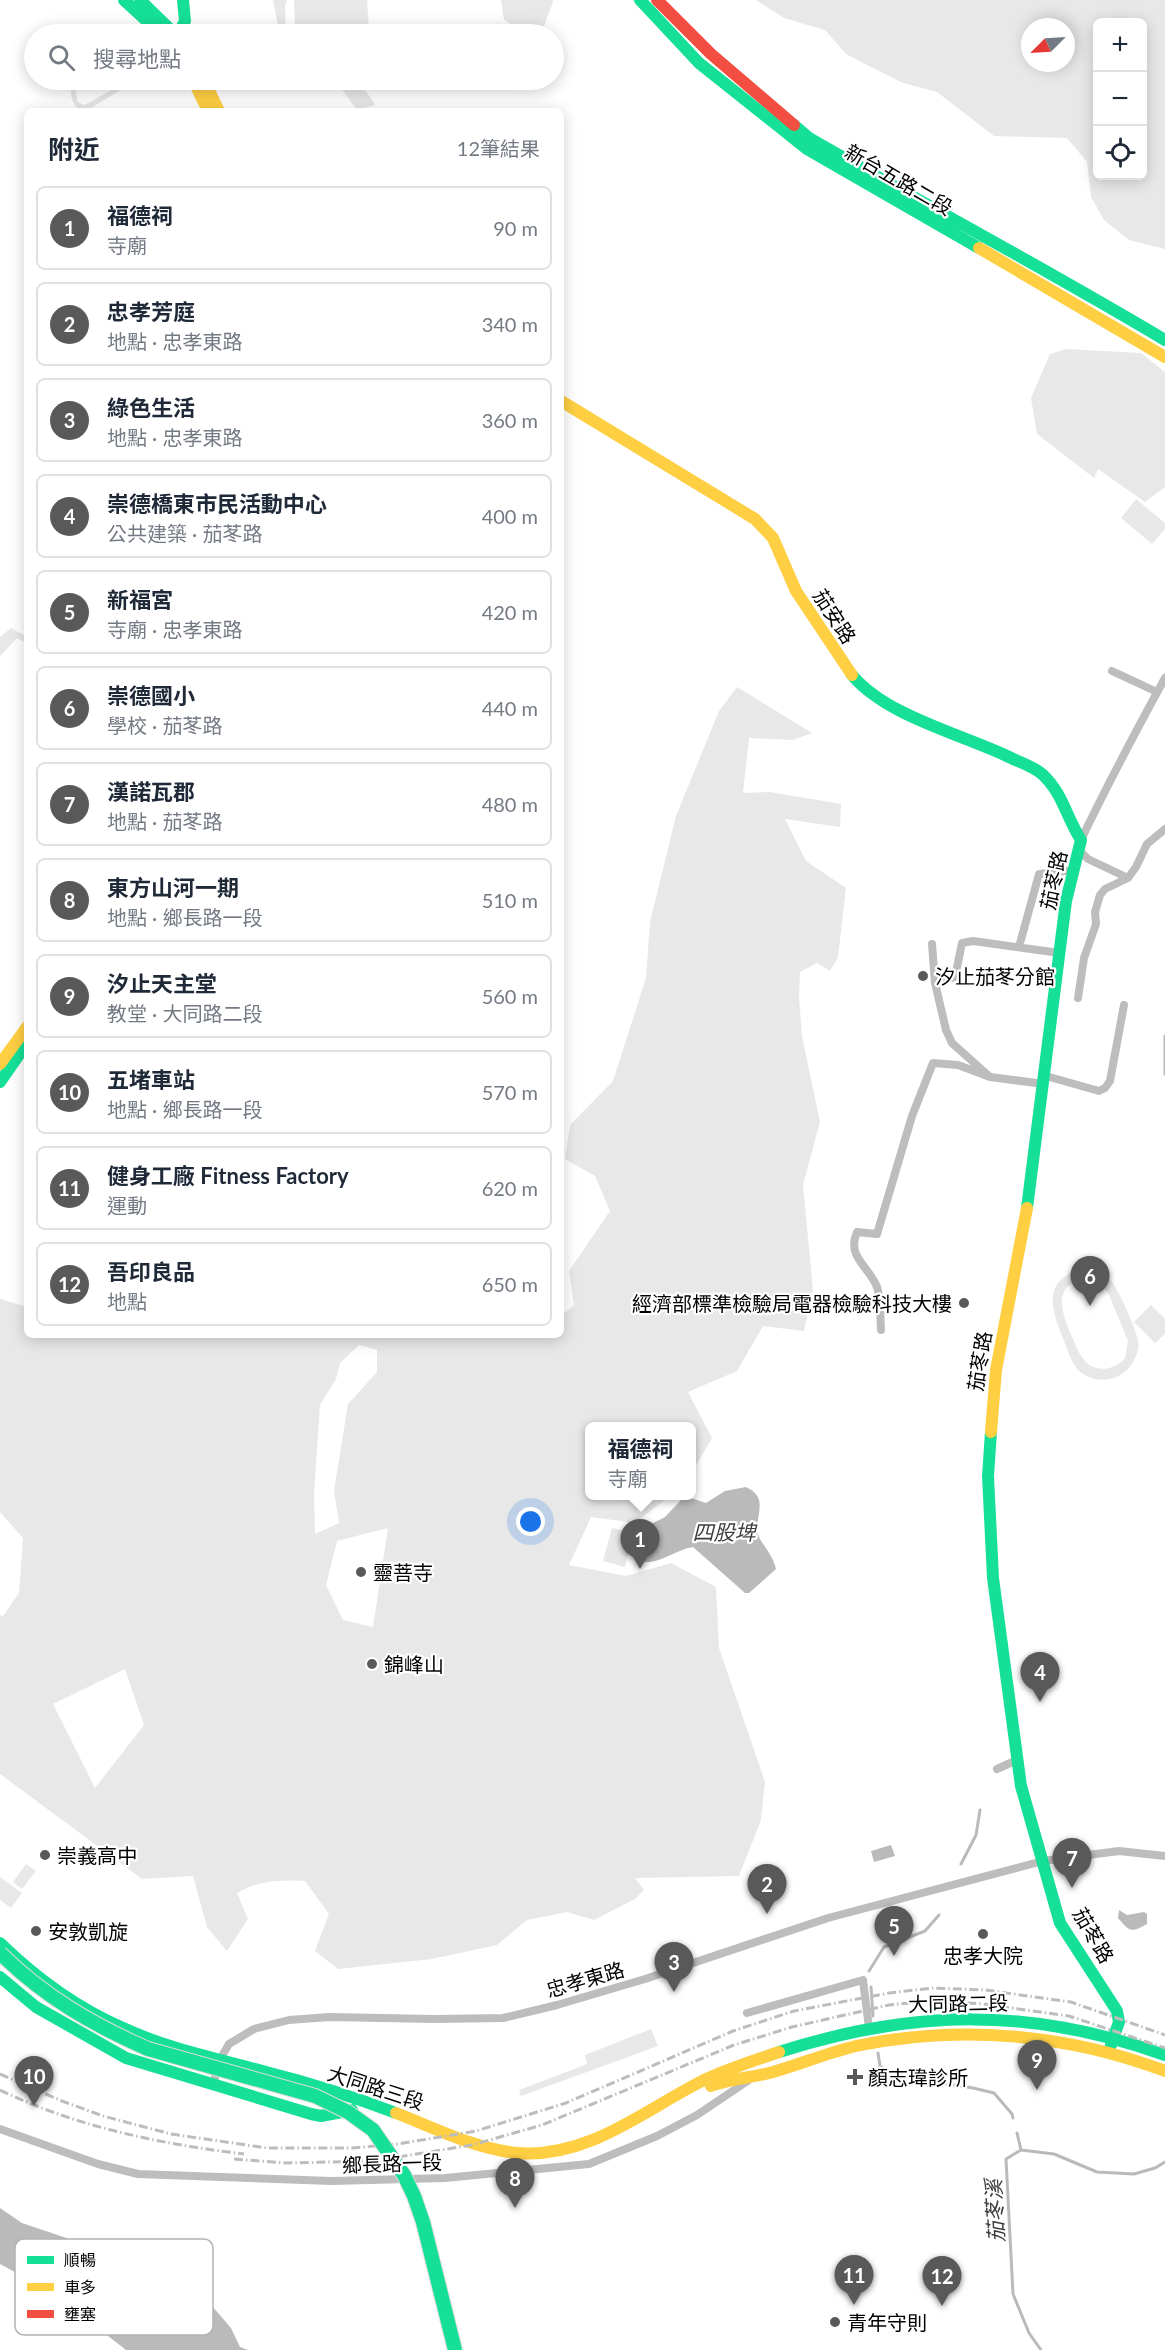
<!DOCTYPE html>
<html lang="zh-TW">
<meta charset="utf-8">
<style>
body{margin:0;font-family:Lato,"Noto Sans TC",sans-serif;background:#f2f2f3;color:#1f2937}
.controls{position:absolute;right:18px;top:18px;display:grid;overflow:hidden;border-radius:9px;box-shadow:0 3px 15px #0003}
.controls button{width:54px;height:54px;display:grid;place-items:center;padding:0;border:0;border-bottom:2px solid #e0e1e3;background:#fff;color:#1f2937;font:30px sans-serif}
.compass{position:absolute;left:1021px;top:18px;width:54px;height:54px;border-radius:50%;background:#fff;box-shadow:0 3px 15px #0003;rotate:246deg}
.you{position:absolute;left:531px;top:1522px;width:21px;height:21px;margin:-15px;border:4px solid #fff;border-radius:50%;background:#1a73e8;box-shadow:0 0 0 9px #1a73e833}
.badge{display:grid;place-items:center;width:39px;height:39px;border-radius:50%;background:#595959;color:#fff;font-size:20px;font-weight:700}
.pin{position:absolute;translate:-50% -50px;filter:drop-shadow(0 2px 3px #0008)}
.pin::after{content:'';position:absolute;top:32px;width:21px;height:18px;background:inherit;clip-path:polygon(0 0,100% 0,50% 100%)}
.popup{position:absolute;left:585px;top:1422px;width:111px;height:78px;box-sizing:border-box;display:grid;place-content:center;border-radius:9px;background:#fff;filter:drop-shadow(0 2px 4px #0005);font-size:20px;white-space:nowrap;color:#747a83}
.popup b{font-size:22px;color:#1f2937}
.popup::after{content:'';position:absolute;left:50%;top:100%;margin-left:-12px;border:12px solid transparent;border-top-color:#fff}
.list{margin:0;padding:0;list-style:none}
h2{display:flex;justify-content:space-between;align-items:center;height:78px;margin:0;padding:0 24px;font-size:26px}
h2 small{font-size:20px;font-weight:400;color:#747a83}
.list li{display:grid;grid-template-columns:39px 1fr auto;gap:18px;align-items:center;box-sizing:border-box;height:84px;margin:0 12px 12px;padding:0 12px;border:2px solid #e0e1e3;border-radius:9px}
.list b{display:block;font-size:22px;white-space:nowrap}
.list p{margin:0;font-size:20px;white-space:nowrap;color:#747a83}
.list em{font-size:20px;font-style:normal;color:#747a83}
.icon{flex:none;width:33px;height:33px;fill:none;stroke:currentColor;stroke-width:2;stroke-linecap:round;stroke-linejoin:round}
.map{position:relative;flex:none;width:1165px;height:2350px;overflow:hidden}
.search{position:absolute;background:#fff;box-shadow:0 3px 15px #0003;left:24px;top:24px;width:540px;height:66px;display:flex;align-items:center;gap:15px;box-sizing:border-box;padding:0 21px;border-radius:33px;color:#747a83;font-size:22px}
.panel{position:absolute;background:#fff;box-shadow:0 3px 15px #0003;left:24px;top:108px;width:540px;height:1230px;border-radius:9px}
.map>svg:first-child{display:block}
</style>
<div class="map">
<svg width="1165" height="2350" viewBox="0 0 1165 2350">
<rect width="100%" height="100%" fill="#fff"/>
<!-- green -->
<path fill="#e8e8e8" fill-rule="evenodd" d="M273,0H287L285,5L286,34L279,31Z
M294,0H367L369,30L367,34H298L295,28Z
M501,0H553V2L544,26L526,33L504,20Z
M756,0H1165V249L1129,240L1104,220L1091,197L1087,162L1067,138L994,136L937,92L903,83L875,69L846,54L825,30L784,18ZM1098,22H1142V176H1098ZM1030,27H1066V63H1030Z
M72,80H103L94,85L75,89L78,102L85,105L111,90L115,80H120V85L127,81L129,85L86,111H76L79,109C69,102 71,91 72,80Z
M335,80H359L375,105L357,110Z
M1066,349L1141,353L1165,372V487L1145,502L1098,469L1094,478L1037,434L1031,398L1050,354Z
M1136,499L1165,523V529L1152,544L1121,518Z
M11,628L27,637V643L17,638L0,656V637Z
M737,687L812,733L793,740L749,738L743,793L770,792L841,804L840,827L785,819L806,861L846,888L838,957L830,971L817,963L800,972L799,997L802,1036L820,1122L803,1185L813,1290L804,1331L763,1326L737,1371L688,1392L712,1438L691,1474V1426H589V1496H670L635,1523L591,1517L569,1565L626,1576L671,1563L716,1587L719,1648L765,1782L761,1820L739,1876L635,1878L644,1890L635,1899L594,1920L567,1912L527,1920L497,1945L432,1959L338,1969L315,1951L329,1914L305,1881C281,1880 259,1880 237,1893L248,1919L227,1951L207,1927L193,1876L142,1879L0,1774V1615L3,1616L19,1593L23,1538L0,1512V1299L27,1307V1335H561V1316L574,1305L569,1271L610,1211L595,1176L565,1159L570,1125L613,1081L646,978L650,922L676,816L719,711ZM359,1345L377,1350V1372L348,1404L334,1491L339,1523L315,1534L314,1493L320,1405L336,1379L340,1363ZM388,1528L373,1627L343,1620L326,1585L337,1541ZM125,1669L144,1725L95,1788L53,1704Z
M1079,1270C1089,1269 1098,1269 1106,1275C1116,1282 1135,1327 1138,1340C1139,1346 1138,1353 1135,1358C1126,1381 1096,1387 1078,1370C1071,1362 1068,1351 1064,1341C1053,1313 1040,1282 1079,1270ZM1086,1279L1102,1285L1109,1295L1128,1341L1125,1358C1114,1371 1095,1373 1084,1360C1078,1353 1075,1343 1071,1335C1062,1313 1051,1284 1086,1279Z
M1151,1305L1165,1319V1334L1155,1343L1134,1322Z
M612,1528L633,1533L625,1567L603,1561Z
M26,1864L36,1871L22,1889L13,1882Z
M0,1877L22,1893L11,1908L0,1900Z
M651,2029L658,2046L521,2096L519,2090L587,2064L585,2055Z"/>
<!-- water -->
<path fill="#bababa" d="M746,1487C773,1499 750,1521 760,1539C766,1549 773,1556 776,1569L749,1593H745L693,1547C674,1549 635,1582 634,1544L645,1527L665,1517L681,1500L688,1497L706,1503L725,1491Z
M891,1845L895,1856L874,1862L871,1851Z
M1119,1910L1127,1915L1144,1912L1147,1914V1924C1131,1933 1130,1932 1118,1918Z
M0,2208L22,2223L99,2249L143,2279L206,2299L231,2328L240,2347L248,2350H126L52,2292L0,2264Z"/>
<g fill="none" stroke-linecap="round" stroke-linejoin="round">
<!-- stream -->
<path stroke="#bababa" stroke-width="3" d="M1165,1036V1074
M961,1864L976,1835L980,1810
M869,1971L884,1947L925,1931L939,1915
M871,1987L873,2016
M878,2053L880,2066L892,2075L973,2088L994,2093L1012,2114L1013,2118
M1017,2133L1021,2150
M1041,2350L1029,2333L1013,2294L1006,2159L1021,2150L1054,2154L1097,2172L1134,2174L1155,2168L1165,2162"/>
<!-- street -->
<path stroke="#bdbdbd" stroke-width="8" d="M1112,671L1157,692
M1081,840C1107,785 1136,731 1165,678
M1079,850L1088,859L1128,878L1136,867L1147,844L1165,829
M932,944L935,983L946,1030L952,1043L990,1077L1044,1084
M1019,947L1039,874L1075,870
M935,983L955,977L962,943L973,941L1060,953
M1078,998L1084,958L1096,924L1095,912L1100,895L1105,889L1128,878
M1046,1076L1099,1091L1105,1088L1110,1081L1124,1005
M881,1330C880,1317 881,1299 877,1287C869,1266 846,1257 857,1232L877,1234L912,1116L933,1063L958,1065L990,1077
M997,1769L1017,1760
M747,2013L863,1980L869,2028
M213,2086L219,2061L229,2044L254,2029L289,2020L329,2017L435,2019L503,2018L557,2005L645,1979L828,1918L1043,1861L1119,1851L1165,1856
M0,2129L98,2164L138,2174L332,2181L445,2178L589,2164L657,2136L697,2115L749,2080"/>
<!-- fast -->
<path stroke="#16e098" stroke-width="12" d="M124,0L161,34
M140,0L175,34
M640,0L699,63L807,149L979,248
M178,34L185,21L183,0
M794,125L809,138C927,206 1048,270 1165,340
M852,675C886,716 961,734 1009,757C1019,762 1033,766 1042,774C1063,793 1066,817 1081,840L1066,901L1027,1208
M0,1082L27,1043
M991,1432L988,1476L993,1578L1021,1786L1060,1923L1117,2011L1119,2022L1111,2045
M0,1943C36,1978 77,2008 123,2028C168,2049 218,2059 266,2072C310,2083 354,2097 396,2113
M0,1977L36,2007L126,2058L311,2114L321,2116L352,2110
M779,2052C914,2009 1031,2007 1165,2055"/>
<!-- slow -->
<path stroke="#ffcf43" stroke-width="12" d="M193,80L208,111
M204,80L219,111
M979,248L1165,357
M561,401L755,519L773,538L796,591L852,675
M0,1064L27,1027
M991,1432L996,1370L1027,1208
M711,2086C731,2078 752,2078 773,2072C801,2064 827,2053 856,2046C959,2024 1067,2034 1165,2071
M396,2113C435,2128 475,2149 517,2153C587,2159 643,2111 702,2081C727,2069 753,2061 779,2052"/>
<!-- jam -->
<path stroke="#f24e42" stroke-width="12" d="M657,0L711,54L794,125"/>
<!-- rail -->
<path stroke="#bdbdbd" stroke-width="3" stroke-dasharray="9 3 1.5 3" stroke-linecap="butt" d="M0,2074L62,2101L103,2116L171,2134L267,2148H352L398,2144L476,2131L566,2103L733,2031L794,2011L889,1993L933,1988L985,1990L1071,2002L1165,2035
M0,2090C77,2127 160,2144 244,2154
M234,2159L286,2163L374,2161L472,2145L542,2125L734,2045L792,2027L889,2005L932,2001L983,2004L1069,2016L1165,2048"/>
<defs>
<path id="fast-bridge" d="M0,1953C43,1996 93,2025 148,2049L315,2096L348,2112L373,2130L404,2175L414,2196L423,2222L455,2350"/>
</defs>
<!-- fast-bridge casing -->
<use href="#fast-bridge" stroke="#dbdbdb" stroke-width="16" stroke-linecap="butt"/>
<!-- fast-bridge -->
<use href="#fast-bridge" stroke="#16e098" stroke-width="14"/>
</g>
<!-- markers -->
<g fill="#595959" stroke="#fff" stroke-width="2">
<circle cx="923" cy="976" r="6"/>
<circle cx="964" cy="1303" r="6"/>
<circle cx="361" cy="1572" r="6"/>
<circle cx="372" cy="1664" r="6"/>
<circle cx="45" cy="1855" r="6"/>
<circle cx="36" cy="1931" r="6"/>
<circle cx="983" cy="1934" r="6"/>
<path d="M852 2068h6v6h6v6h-6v6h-6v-6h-6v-6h6z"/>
<circle cx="835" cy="2322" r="6"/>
</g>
<g text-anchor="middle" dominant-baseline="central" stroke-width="4.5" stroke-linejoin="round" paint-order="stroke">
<!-- street labels -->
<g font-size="20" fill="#000" stroke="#fff">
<text transform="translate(899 179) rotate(30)">新台五路二段</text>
<text transform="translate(835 616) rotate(57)">茄安路</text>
<text transform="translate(1053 880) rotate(-78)">茄苳路</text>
<text transform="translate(979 1361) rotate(-81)">茄苳路</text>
<text transform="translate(1094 1935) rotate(60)">茄苳路</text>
<text transform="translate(585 1979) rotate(-16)">忠孝東路</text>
<text transform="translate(958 2003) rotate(-1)">大同路二段</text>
<text transform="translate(376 2087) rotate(18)">大同路三段</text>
<text transform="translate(392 2163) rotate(-2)">鄉長路一段</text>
</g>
<!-- poi labels -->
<g font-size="20" fill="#000" stroke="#fff" text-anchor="start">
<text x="935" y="976">汐止茄苳分館</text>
<text x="952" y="1303" text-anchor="end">經濟部標準檢驗局電器檢驗科技大樓</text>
<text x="373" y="1572">靈菩寺</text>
<text x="384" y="1664">錦峰山</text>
<text x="57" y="1855">崇義高中</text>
<text x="48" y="1931">安敦凱旋</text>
<text x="983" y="1955" text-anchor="middle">忠孝大院</text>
<text x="868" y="2077">顏志瑋診所</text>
<text x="847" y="2322">青年守則</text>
</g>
<!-- water labels -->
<g font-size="21" font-style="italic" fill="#3e3e3e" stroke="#fff">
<text x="724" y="1531">四股埤</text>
<text transform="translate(994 2211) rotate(-93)">茄苳溪</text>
</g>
</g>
<!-- legend -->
<rect x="15" y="2239" width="198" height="96" rx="9" fill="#fff" stroke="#b2b2b2" stroke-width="1.5"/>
<rect x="27" y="2256" width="27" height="8" fill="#16e098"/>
<rect x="27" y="2283" width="27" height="8" fill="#ffcf43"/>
<rect x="27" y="2310" width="27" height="8" fill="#f24e42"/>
<g font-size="16" fill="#000">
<text x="64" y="2266">順暢</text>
<text x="64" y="2293">車多</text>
<text x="64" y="2320">壅塞</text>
</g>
</svg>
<div class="controls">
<button>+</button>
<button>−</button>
<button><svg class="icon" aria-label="locate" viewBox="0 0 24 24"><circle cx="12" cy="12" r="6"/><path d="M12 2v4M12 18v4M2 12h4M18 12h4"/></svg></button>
</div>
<svg class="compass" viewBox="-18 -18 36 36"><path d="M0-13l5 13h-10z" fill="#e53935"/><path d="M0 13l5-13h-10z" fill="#747a83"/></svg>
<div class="you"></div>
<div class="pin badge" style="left:640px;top:1569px">1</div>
<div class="popup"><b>福德祠</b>寺廟</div>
<div class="pin badge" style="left:767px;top:1914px">2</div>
<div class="pin badge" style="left:674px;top:1992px">3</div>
<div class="pin badge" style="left:1040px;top:1702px">4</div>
<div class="pin badge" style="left:894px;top:1956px">5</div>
<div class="pin badge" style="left:1090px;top:1306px">6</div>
<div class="pin badge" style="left:1072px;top:1888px">7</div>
<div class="pin badge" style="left:515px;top:2208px">8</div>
<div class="pin badge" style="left:1037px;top:2090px">9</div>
<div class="pin badge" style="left:34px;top:2106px">10</div>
<div class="pin badge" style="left:854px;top:2305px">11</div>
<div class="pin badge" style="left:942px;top:2306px">12</div>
<div class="search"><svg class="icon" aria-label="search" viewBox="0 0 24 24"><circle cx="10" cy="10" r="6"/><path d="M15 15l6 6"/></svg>搜尋地點</div>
<section class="panel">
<h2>附近<small>12筆結果</small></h2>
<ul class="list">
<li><span class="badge">1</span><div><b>福德祠</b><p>寺廟</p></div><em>90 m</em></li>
<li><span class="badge">2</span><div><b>忠孝芳庭</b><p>地點 · 忠孝東路</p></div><em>340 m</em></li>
<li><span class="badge">3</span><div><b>綠色生活</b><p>地點 · 忠孝東路</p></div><em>360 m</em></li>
<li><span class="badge">4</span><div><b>崇德橋東市民活動中心</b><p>公共建築 · 茄苳路</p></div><em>400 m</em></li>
<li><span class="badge">5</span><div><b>新福宮</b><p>寺廟 · 忠孝東路</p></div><em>420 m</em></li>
<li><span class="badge">6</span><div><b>崇德國小</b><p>學校 · 茄苳路</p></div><em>440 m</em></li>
<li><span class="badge">7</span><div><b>漢諾瓦郡</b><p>地點 · 茄苳路</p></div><em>480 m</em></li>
<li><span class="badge">8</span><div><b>東方山河一期</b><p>地點 · 鄉長路一段</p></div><em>510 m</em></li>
<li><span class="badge">9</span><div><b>汐止天主堂</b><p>教堂 · 大同路二段</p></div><em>560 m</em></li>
<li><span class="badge">10</span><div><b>五堵車站</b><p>地點 · 鄉長路一段</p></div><em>570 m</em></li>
<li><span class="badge">11</span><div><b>健身工廠 Fitness Factory</b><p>運動</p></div><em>620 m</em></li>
<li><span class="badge">12</span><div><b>吾印良品</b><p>地點</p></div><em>650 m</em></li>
</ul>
</section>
</div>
